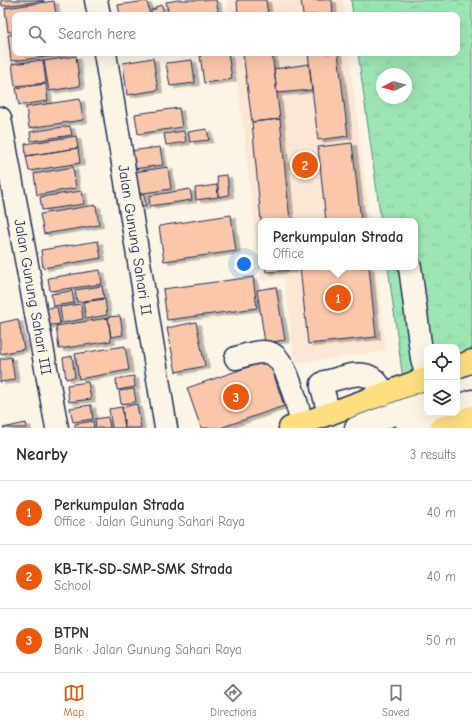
<!DOCTYPE html>
<meta charset="utf-8">
<style>
body{margin:0;font-family:"Comic Neue",sans-serif;background:#f2f2f3;color:#2b2b33}
.controls{position:absolute;right:12px;bottom:12px;display:grid;overflow:hidden;border-radius:8px;box-shadow:0 4px 16px #0002}
.controls button{width:36px;height:36px;display:grid;place-items:center;padding:0;border:0;border-bottom:1px solid #e1e1e2;background:#fff;color:#2b2b33;font:20px sans-serif}
.compass{position:absolute;left:376px;top:68px;width:36px;height:36px;border-radius:50%;background:#fff;box-shadow:0 4px 16px #0002;rotate:264deg}
.you{position:absolute;left:244px;top:264px;width:14px;height:14px;margin:-10px;border:3px solid #fff;border-radius:50%;background:#1a73e8;box-shadow:0 0 0 6px #1a73e833}
.badge{display:grid;place-items:center;width:26px;height:26px;border-radius:50%;background:#ea580c;color:#fff;font-size:13px;font-weight:700}
.pin{position:absolute;translate:-50% -50%;border:2px solid #fff;box-shadow:0 1px 4px #0006}
.popup{position:absolute;left:258px;top:218px;width:160px;height:52px;box-sizing:border-box;display:grid;place-content:center;border-radius:8px;background:#fff;filter:drop-shadow(0 1px 3px #0005);font-size:13px;white-space:nowrap;color:#7c7c81}
.popup b{font-size:15px;color:#2b2b33}
.popup::after{content:'';position:absolute;left:50%;top:100%;margin-left:-8px;border:8px solid transparent;border-top-color:#fff}
.list{margin:0;padding:0;list-style:none}
h2{display:flex;justify-content:space-between;align-items:center;height:52px;margin:0;padding:0 16px;font-size:17px}
h2 small{font-size:13px;font-weight:400;color:#7c7c81}
.list li{display:grid;grid-template-columns:26px 1fr auto;gap:12px;align-items:center;box-sizing:border-box;height:64px;padding:0 16px;border-top:1px solid #e1e1e2}
.list b{display:block;font-size:15px;white-space:nowrap}
.list p{margin:0;font-size:13px;white-space:nowrap;color:#7c7c81}
.list em{font-size:13px;font-style:normal;color:#7c7c81}
.icon{flex:none;width:22px;height:22px;fill:none;stroke:currentColor;stroke-width:2;stroke-linecap:round;stroke-linejoin:round}
.map{position:relative;flex:none;width:472px;height:428px;overflow:hidden}
.search{position:absolute;background:#fff;box-shadow:0 4px 16px #0002;left:12px;right:12px;top:12px;height:44px;display:flex;align-items:center;gap:10px;box-sizing:border-box;padding:0 14px;border-radius:8px;color:#7c7c81;font-size:15px}
.sheet{height:244px;background:#fff}
nav{display:flex;justify-content:space-around;align-items:center;box-sizing:border-box;height:56px;border-top:1px solid #e1e1e2;background:#fff;font-size:11px;color:#7c7c81}
nav a{display:grid;justify-items:center;gap:2px}
nav .on{color:#ea580c}
.map>svg:first-child{display:block}
</style>
<div class="map">
<svg width="472" height="428" viewBox="0 0 472 428">
<defs>
<pattern id="grass-tufts" width="24" height="20" patternUnits="userSpaceOnUse"><rect width="24" height="20" fill="#9de6b4"/><path d="M3 7l-1-3M5 7V3M7 7l1-3M15 17l-1-3M17 17v-4M19 17l1-3" fill="none" stroke="#87c69d"/></pattern>
<filter id="shadow"><feDropShadow dx="4.5" dy="2.5" stdDeviation="0" flood-color="#0004"/></filter>
</defs>
<rect width="100%" height="100%" fill="#fcf5e5"/>
<filter id="ink" filterUnits="userSpaceOnUse"><feTurbulence type="fractalNoise" baseFrequency=".025" numOctaves="2"/><feDisplacementMap in="SourceGraphic" scale="8" xChannelSelector="R" yChannelSelector="G"/><feConvolveMatrix kernelMatrix="1 2 1 2 8 2 1 2 1" color-interpolation-filters="sRGB"/></filter>
<g filter="url(#ink)">
<!-- built -->
<path fill="#fce7d4" d="M227,0H343L345,15H229Z
M234,53H349L370,221H261V267H376L386,351L295,363L284,278L261,280Z"/>
<!-- grass -->
<path fill="url(#grass-tufts)" stroke="#5c8a89" fill-rule="evenodd" d="M351,0H472V362L457,367V347H427V378L404,387L388,267H415V221H381L358,53H457V15H353ZM382,74H406V98H382Z"/>
<!-- building -->
<path fill="#fbc7ab" stroke="#1b2f5e" filter="url(#shadow)" d="M1,0H44V1L2,6Z
M179,0H216L219,15H169L166,2Z
M237,0H266L268,15H238Z
M301,0H332L333,15H303Z
M54,1L56,15H15V32H8L5,8Z
M147,1L150,15H120L118,5Z
M162,5L164,15H152L151,10L156,9L155,7Z
M15,34V53H72V54L11,61L8,35Z
M213,53H228L232,79L204,83L200,55Z
M243,53H272L280,119L252,122Z
M308,53H338L348,136L318,140Z
M76,56L80,86L49,91L44,61Z
M153,58L158,90L127,95L123,63Z
M43,60L46,83L15,86L12,64Z
M192,60L195,83L170,86L166,63Z
M309,64L312,90L277,93L274,69Z
M46,84L48,101L19,105L16,88Z
M80,99L83,120L29,128L26,107Z
M179,108L182,127L138,134L135,114Z
M280,119L290,221H261L252,122Z
M70,126L72,135L31,141L30,132Z
M207,129L209,140L190,142L188,132Z
M184,131L186,142L166,145L164,134Z
M76,136L78,148L26,156L25,144Z
M352,143L361,221H326L318,147Z
M160,147L163,165L133,169L130,151Z
M78,148L80,163L29,171L26,156Z
M73,167L76,188L37,195L34,174Z
M168,167L171,189L136,194L134,172Z
M227,175L229,195L219,197L217,176Z
M217,185L218,197L196,200L195,188Z
M190,189L192,200L150,206L149,196Z
M82,191L84,204L42,210L40,197Z
M144,194L146,206L135,208L133,196Z
M96,205L99,225L44,234L40,214Z
M231,215L236,251L164,261L159,226Z
M98,241L101,258L43,268L41,250Z
M265,267H294V270L266,272Z
M300,267H369L376,337L308,344Z
M100,270L102,284L50,291L48,278Z
M253,277L257,308L167,320L163,289Z
M102,286L104,298L77,302L75,290Z
M276,287L285,340L265,343L257,290Z
M72,291L74,303L53,306L51,294Z
M105,299L107,315L86,319L83,302Z
M81,304L83,319L62,323L60,307Z
M57,307L60,324L43,326L40,309Z
M120,316L123,335L111,337L108,317Z
M108,318L111,341L59,349L56,326Z
M18,319L24,349L0,354V323Z
M196,322L205,366L176,372L167,328Z
M125,346L129,370L79,379L75,354Z
M72,356L75,377L66,379L63,358Z
M11,357L15,380L0,382V359Z
M269,360L284,406L220,428H201L187,388Z
M134,376L135,387L117,390L116,379Z
M88,382L91,399L69,402L67,385Z
M134,389L136,402L121,404L119,391Z
M137,404L141,428H125L122,407Z
M91,405L93,419L73,422L70,408Z
M122,407L125,428H112L109,409Z
M108,417L110,428H96L95,419Z
M93,421L94,428H75V424Z
M26,423L27,428H3Z"/>
<g fill="none" stroke-linecap="round" stroke-linejoin="round">
<defs>
<path id="minor" d="M96,0L99,15
M105,53L166,428
M0,118L57,428
M410,267L422,359L427,377
M236,358C246,355 262,349 272,354C287,361 298,408 302,424
M457,407L472,401
M329,414L322,387V384L325,382C350,376 371,364 384,394
M407,425L440,413
M356,428L427,402"/>
<path id="major" d="M457,367L472,361
M290,428L427,378
M441,428L472,417"/>
</defs>
<!-- minor casing -->
<use href="#minor" stroke="#1b2f5e" stroke-width="25"/>
<!-- major casing -->
<use href="#major" stroke="#1b2f5e" stroke-width="25"/>
<!-- minor -->
<use href="#minor" stroke="#fcf5e5" stroke-width="22"/>
<!-- major -->
<use href="#major" stroke="#fddf80" stroke-width="22"/>
</g>
</g>
<g text-anchor="middle" dominant-baseline="central" stroke-width="3.5" stroke-linejoin="round" paint-order="stroke">
<!-- street labels -->
<g font-size="15" fill="#1b2f5e" stroke="#fcf5e5">
<text transform="translate(135 240) rotate(81)">Jalan Gunung Sahari II</text>
<text transform="translate(33 297) rotate(80)">Jalan Gunung Sahari III</text>
</g>
</g>
</svg>
<div class="controls">
<button><svg class="icon" aria-label="locate" viewBox="0 0 24 24"><circle cx="12" cy="12" r="6"/><path d="M12 2v4M12 18v4M2 12h4M18 12h4"/></svg></button>
<button><svg class="icon" aria-label="layers" viewBox="0 0 24 24"><path d="M12 4l9 5-9 5-9-5zM3 14l9 5 9-5"/></svg></button>
</div>
<svg class="compass" viewBox="-18 -18 36 36"><path d="M0-13l5 13h-10z" fill="#e53935"/><path d="M0 13l5-13h-10z" fill="#7c7c81"/></svg>
<div class="you"></div>
<div class="pin badge" style="left:338px;top:298px">1</div>
<div class="popup"><b>Perkumpulan Strada</b>Office</div>
<div class="pin badge" style="left:305px;top:165px">2</div>
<div class="pin badge" style="left:236px;top:397px">3</div>
<div class="search"><svg class="icon" aria-label="search" viewBox="0 0 24 24"><circle cx="10" cy="10" r="6"/><path d="M15 15l6 6"/></svg>Search here</div>
</div>
<section class="sheet">
<h2>Nearby<small>3 results</small></h2>
<ul class="list">
<li><span class="badge">1</span><div><b>Perkumpulan Strada</b><p>Office · Jalan Gunung Sahari Raya</p></div><em>40 m</em></li>
<li><span class="badge">2</span><div><b>KB-TK-SD-SMP-SMK Strada</b><p>School</p></div><em>40 m</em></li>
<li><span class="badge">3</span><div><b>BTPN</b><p>Bank · Jalan Gunung Sahari Raya</p></div><em>50 m</em></li>
</ul>
</section>
<nav>
<a class="on"><svg class="icon" aria-label="map" viewBox="0 0 24 24"><path d="M3 6l6-2 6 2 6-2v14l-6 2-6-2-6 2zM9 4v14M15 6v14"/></svg>Map</a>
<a><svg class="icon" aria-label="directions" viewBox="0 0 24 24"><path d="M12 3l9 9-9 9-9-9zM9 14v-3h6M13 9l2 2-2 2"/></svg>Directions</a>
<a><svg class="icon" aria-label="saved" viewBox="0 0 24 24"><path d="M7 4h10v16l-5-4-5 4z"/></svg>Saved</a>
</nav>
